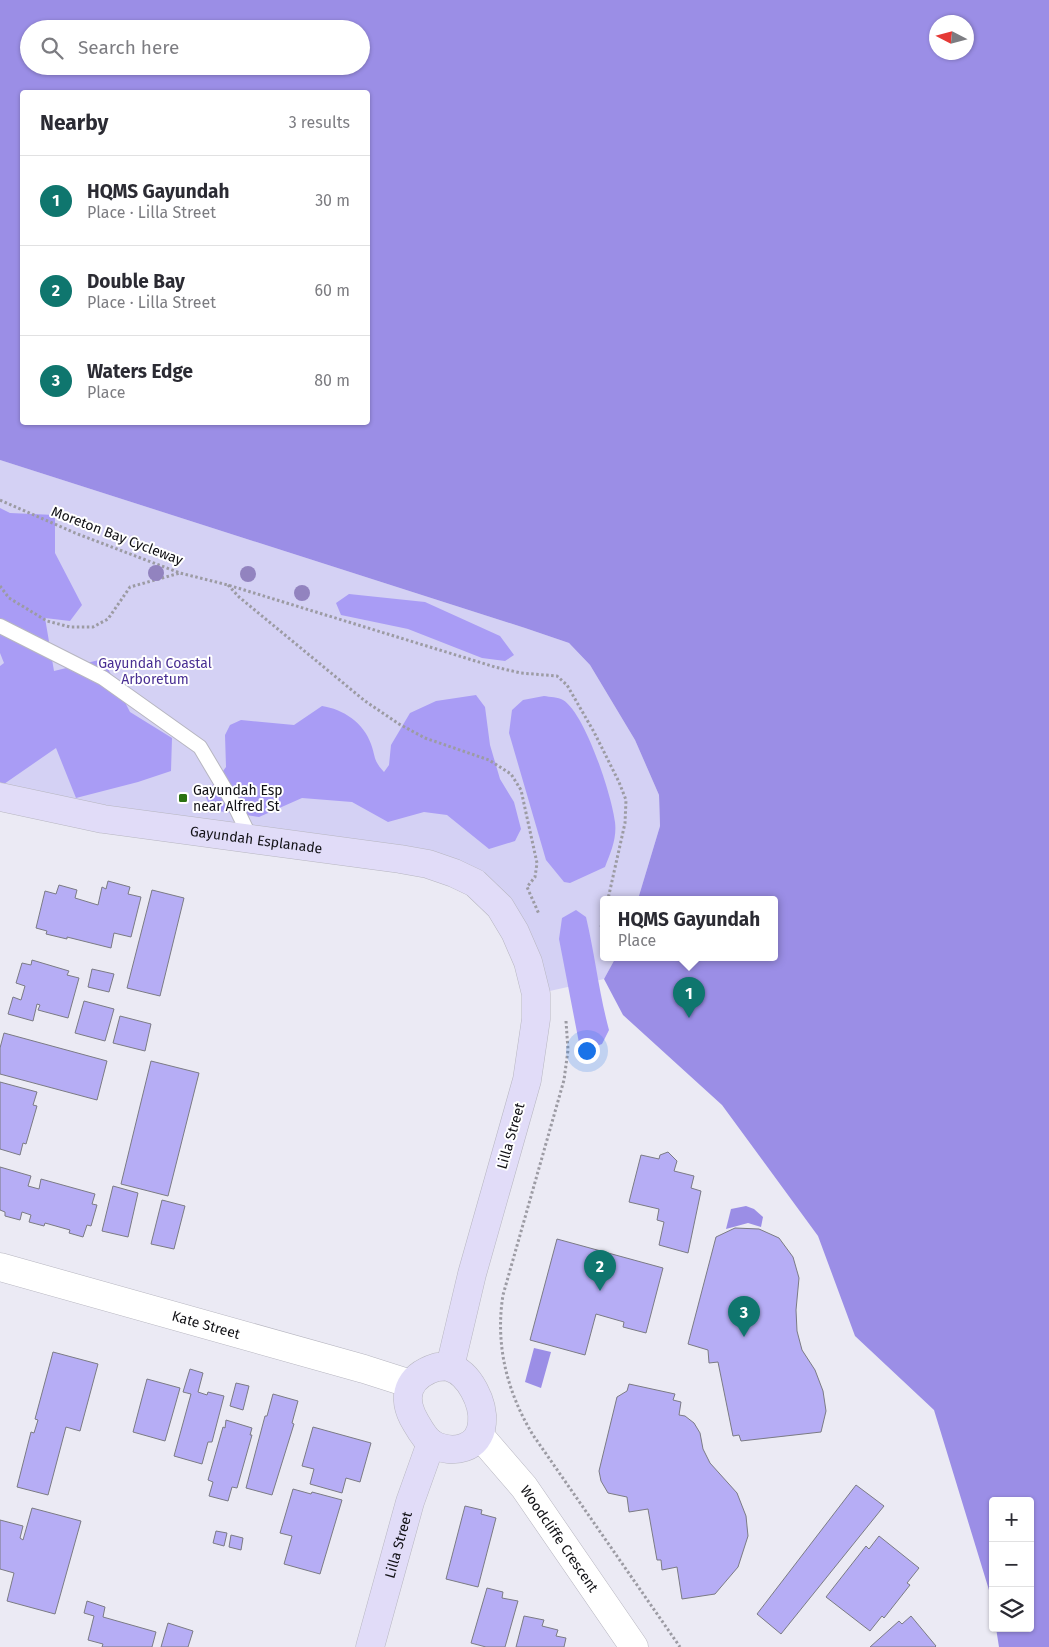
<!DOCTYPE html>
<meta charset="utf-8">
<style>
body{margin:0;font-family:"Fira Sans",sans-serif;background:#f2f2f3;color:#2b2b33}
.controls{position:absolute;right:15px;bottom:15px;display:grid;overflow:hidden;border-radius:5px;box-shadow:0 1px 4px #0004}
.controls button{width:45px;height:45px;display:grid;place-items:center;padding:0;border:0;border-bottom:1px solid #e1e1e2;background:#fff;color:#2b2b33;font:25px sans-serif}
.compass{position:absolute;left:929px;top:15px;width:45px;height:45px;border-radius:50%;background:#fff;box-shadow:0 1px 4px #0004;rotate:276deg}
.you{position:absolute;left:586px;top:1050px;width:18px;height:18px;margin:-12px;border:4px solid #fff;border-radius:50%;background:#1a73e8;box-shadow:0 0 0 8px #1a73e833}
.badge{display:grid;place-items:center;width:32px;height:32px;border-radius:50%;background:#0f766e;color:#fff;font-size:16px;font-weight:700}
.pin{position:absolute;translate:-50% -41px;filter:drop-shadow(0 1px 2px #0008)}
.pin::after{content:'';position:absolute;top:26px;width:18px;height:15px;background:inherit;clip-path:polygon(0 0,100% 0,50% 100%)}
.popup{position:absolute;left:600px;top:896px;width:178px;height:65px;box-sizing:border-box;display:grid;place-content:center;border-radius:5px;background:#fff;filter:drop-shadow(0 1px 4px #0005);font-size:16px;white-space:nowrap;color:#7c7c81}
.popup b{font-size:19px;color:#2b2b33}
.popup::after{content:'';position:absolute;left:50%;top:100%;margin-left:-10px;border:10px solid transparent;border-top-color:#fff}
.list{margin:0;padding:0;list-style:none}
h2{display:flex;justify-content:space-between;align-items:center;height:65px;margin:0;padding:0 20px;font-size:21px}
h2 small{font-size:16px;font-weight:400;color:#7c7c81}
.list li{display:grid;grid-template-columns:32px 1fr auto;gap:15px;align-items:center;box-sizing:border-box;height:90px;padding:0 20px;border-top:1px solid #e1e1e2}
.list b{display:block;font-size:19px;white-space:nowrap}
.list p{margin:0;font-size:16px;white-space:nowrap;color:#7c7c81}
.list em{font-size:16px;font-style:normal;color:#7c7c81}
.icon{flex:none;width:28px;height:28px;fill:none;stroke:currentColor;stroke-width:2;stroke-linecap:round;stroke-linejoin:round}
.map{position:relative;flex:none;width:1049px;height:1647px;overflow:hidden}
.search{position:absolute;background:#fff;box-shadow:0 1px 4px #0004;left:20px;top:20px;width:350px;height:55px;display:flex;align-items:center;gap:12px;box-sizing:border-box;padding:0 18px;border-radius:28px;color:#7c7c81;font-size:19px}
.panel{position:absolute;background:#fff;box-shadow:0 1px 4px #0004;left:20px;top:90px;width:350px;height:335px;border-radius:5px}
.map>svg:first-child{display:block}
</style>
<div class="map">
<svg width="1049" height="1647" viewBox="0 0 1049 1647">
<rect width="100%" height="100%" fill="#ebeaf4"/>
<!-- green -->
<path fill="#d4d1f4" d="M0,460L525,628L569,643L590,665L635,740L659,795L660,826L638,899H604V957H616L604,979L536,994L475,883L0,797Z"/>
<!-- forest -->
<path fill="#a99cf5" d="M0,508L10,513L55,515V553L82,605L70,621L45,618L54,671L103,659L130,712L172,738L171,771L138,782L76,798L56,748L4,784L0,782V666L4,663L0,653Z
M349,594L425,602L500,636L514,655L505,661L482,658L408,629L341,615L336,603Z
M476,695L485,707L490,745L500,779L514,802L521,829L515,841L489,849L447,815L424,812L388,822L352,802L302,798L259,817L211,810L205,795L226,767L225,735L230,725L241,720L294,725L322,706C343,709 364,723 371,744C376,758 373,760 384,772L389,765L391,745L410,713L436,701Z
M544,696C550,697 558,697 563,700C585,713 612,796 615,822C617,838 611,852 605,867L570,883L564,882L546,860L509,733L512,710L523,700Z
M576,910L586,917C595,955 599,993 609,1030L602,1044L594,1047L580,1048L559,939L562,918Z"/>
<!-- water -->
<path fill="#9b8ee6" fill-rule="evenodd" d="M0,0H1049V1647H999L996,1628H1030V1501H993V1612L989,1590L934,1410L855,1336L818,1236L722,1105L623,1015L604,979L616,957H774V899H638L660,826L659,795L635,740L590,665L569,643L525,628L0,460ZM936,22H966V52H936ZM29,29H361V66H29ZM22,92H368V422H22Z
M746,1206L754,1209L763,1217L761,1227L748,1223L726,1229L731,1209Z
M534,1348L551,1352L541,1388L525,1382Z"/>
<!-- building -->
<path fill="#b6adf5" stroke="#7b7b84" d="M108,881L130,887L128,894L141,897L131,937L114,933L111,948L67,937V939L46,934L47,931L36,928L45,891L56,894L59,885L77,890L75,898L98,905L102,887L106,889Z
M152,890L184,898L160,996L127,988Z
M32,960L69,971L67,975L79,978L68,1018L38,1010L40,1005L37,1004L33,1021L8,1014L13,997L21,1000L25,986L16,983L22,963L31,965Z
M92,969L114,974L109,992L88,987Z
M84,1001L114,1009L105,1041L75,1033Z
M120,1016L151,1024L145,1051L113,1043Z
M4,1033L107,1061L97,1100L0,1074V1048Z
M151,1061L199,1073L168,1196L121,1184Z
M0,1082L37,1092L33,1105L37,1106L26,1144L23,1143L20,1155L0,1149Z
M668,1152L677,1161L674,1171L694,1176L691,1188L701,1191L688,1253L659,1245L664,1222L657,1220L659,1209L629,1202L641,1155L659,1159L660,1155Z
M0,1167L31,1176L28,1186L39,1189L41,1179L95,1194L92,1204L97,1205L91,1226L87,1225L83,1237L69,1233L70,1230L45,1223L44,1226L29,1222L31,1215L22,1212L20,1220L5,1216V1212L0,1210Z
M113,1186L138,1193L128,1237L102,1231Z
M162,1200L185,1206L174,1249L151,1244Z
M735,1228L759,1229L779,1238L793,1257L799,1278L796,1310L797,1331L802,1350L815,1370L823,1391L826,1411L821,1432L741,1441L739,1435L733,1436L718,1362L709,1363L708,1350L688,1344L716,1237Z
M557,1239L663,1268L646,1333L623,1327L624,1322L596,1314L585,1355L530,1340Z
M53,1352L98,1364L80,1431L66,1427L48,1495L17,1487L31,1432L34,1433L38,1420L35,1419Z
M190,1369L203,1373L198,1392L207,1395L208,1392L224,1396L212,1442H208L202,1464L174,1456L191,1394L183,1392Z
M147,1379L180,1388L165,1441L133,1432Z
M236,1383L249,1386L243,1410L230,1406Z
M629,1384L675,1394L673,1400L681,1402L679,1415L685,1416L694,1423L700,1433L703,1449L710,1463L737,1493L746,1516L748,1536L738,1567L715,1594L682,1599L677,1567L662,1570L661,1560H657L648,1509L629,1512L627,1497L608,1493L601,1481L599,1471L617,1397L627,1391Z
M273,1394L298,1401L292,1423L294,1424L272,1495L246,1488L265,1416H267Z
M226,1420L252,1428L250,1435H252L237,1488L232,1487L228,1501L209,1496L213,1482L208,1480L223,1427L225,1428Z
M313,1427L371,1443L360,1482L346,1478L342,1493L310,1484L314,1469L302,1466Z
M856,1485L884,1506L781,1634L757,1614Z
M293,1489L311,1494L312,1492L342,1500L320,1574L284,1564L292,1536L280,1533Z
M465,1506L482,1510L481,1514L496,1518L478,1587L446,1579Z
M32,1508L81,1521L55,1614L7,1601L14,1573L0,1569V1520L23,1526L20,1538L23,1540Z
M216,1531L227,1533L224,1546L213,1543Z
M231,1535L243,1538L241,1550L229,1547Z
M879,1536L919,1568L907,1583L910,1585L884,1618L882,1616L870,1631L826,1597L866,1546L869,1549Z
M487,1588L503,1592L502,1598L518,1601L505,1647H486L471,1643Z
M87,1601L105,1607L103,1617L156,1632L152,1647H102L103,1644L88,1640L94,1616L84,1613Z
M524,1616L544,1620L542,1626L558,1630L556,1636L566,1638L564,1647H516Z
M911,1616L936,1646L935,1647H870L899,1621L902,1624Z
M168,1623L193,1631L188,1647H161Z"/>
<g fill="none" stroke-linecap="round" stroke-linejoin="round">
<defs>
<path id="lane" d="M0,626L103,678L200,747L235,806L251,839"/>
<g id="street">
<path id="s1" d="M0,1267L364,1369L411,1384"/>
<path id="s2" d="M480,1436L524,1487L634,1647"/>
</g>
<g id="secondary">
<path id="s3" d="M0,797L103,819L400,859L428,864L454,873L475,883L500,907L515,932L528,962L536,994V1019L527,1080L472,1274L450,1367"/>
<path d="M437,1367C441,1367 445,1366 449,1367C470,1373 484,1404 482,1423C480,1449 453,1455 432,1444C425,1439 420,1430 416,1423C400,1397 408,1376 437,1367Z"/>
<path id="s4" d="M370,1647L410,1502L431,1443"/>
</g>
</defs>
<!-- lane casing -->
<use href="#lane" stroke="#b7b6c0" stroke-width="16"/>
<!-- street casing -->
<use href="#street" stroke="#b7b6c0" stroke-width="29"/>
<!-- secondary casing -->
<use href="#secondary" stroke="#b7b6c0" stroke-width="29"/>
<!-- path -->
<path stroke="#9c9ba3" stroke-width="3" stroke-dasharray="2.5 2.5" stroke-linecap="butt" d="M0,500L75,533L180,573L228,585L495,667L521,673L557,676L567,685L594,732L619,782L626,800L625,823L608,899
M228,585L239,597L365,701L399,724L425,738L489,760L511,774L521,790L537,863L535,877L527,887L539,914
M0,586L9,598L47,621L70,627H93L108,619L130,587L180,573
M601,927L604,916
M566,1021L568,1050L564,1080L503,1295C495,1345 507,1392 533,1435L680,1647"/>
<!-- lane -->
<use href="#lane" stroke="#fff" stroke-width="14"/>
<!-- street -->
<use href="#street" stroke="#fff" stroke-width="28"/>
<!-- secondary -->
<use href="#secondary" stroke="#e1dcf8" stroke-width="28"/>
</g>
<!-- trees -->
<g fill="#9283bf">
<circle cx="156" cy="573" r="8"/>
<circle cx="248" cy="574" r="8"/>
<circle cx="302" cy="593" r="8"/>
</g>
<!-- markers -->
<rect fill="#2a7111" stroke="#fff" stroke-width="2" x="178" y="793" width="10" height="10" rx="2.5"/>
<g text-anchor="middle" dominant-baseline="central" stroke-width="4" stroke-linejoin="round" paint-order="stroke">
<!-- street labels -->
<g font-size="14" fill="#111115" stroke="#fff">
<text transform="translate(117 536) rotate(21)">Moreton Bay Cycleway</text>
<text stroke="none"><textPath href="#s3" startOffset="260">Gayundah Esplanade</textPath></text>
<text transform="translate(511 1136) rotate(-74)">Lilla Street</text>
<text stroke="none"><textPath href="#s1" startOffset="214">Kate Street</textPath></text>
<text stroke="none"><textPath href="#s2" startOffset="130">Woodcliffe Crescent</textPath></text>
<text stroke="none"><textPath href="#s4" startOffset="106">Lilla Street</textPath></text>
</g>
<!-- park labels -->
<g font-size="14" fill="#492f93" stroke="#fff">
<text x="155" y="663">Gayundah Coastal<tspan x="155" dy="16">Arboretum</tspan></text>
</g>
<!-- poi labels -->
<g font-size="14" fill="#111115" stroke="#fff" text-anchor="start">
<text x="193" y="790">Gayundah Esp<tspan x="193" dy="16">near Alfred St</tspan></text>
</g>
</g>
</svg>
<div class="controls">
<button>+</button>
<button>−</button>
<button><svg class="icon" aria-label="layers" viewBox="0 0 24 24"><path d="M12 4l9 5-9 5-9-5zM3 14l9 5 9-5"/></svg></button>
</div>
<svg class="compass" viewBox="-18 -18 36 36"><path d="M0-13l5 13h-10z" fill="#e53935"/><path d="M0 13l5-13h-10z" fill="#7c7c81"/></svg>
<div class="you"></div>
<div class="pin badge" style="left:689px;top:1018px">1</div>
<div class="popup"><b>HQMS Gayundah</b>Place</div>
<div class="pin badge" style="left:600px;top:1291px">2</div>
<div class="pin badge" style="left:744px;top:1337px">3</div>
<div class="search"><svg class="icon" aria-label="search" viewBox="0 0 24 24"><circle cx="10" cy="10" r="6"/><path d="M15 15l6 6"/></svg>Search here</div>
<section class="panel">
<h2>Nearby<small>3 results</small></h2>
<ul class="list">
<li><span class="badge">1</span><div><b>HQMS Gayundah</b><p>Place · Lilla Street</p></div><em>30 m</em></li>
<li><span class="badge">2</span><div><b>Double Bay</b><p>Place · Lilla Street</p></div><em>60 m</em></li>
<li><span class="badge">3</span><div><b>Waters Edge</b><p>Place</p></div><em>80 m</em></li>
</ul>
</section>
</div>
